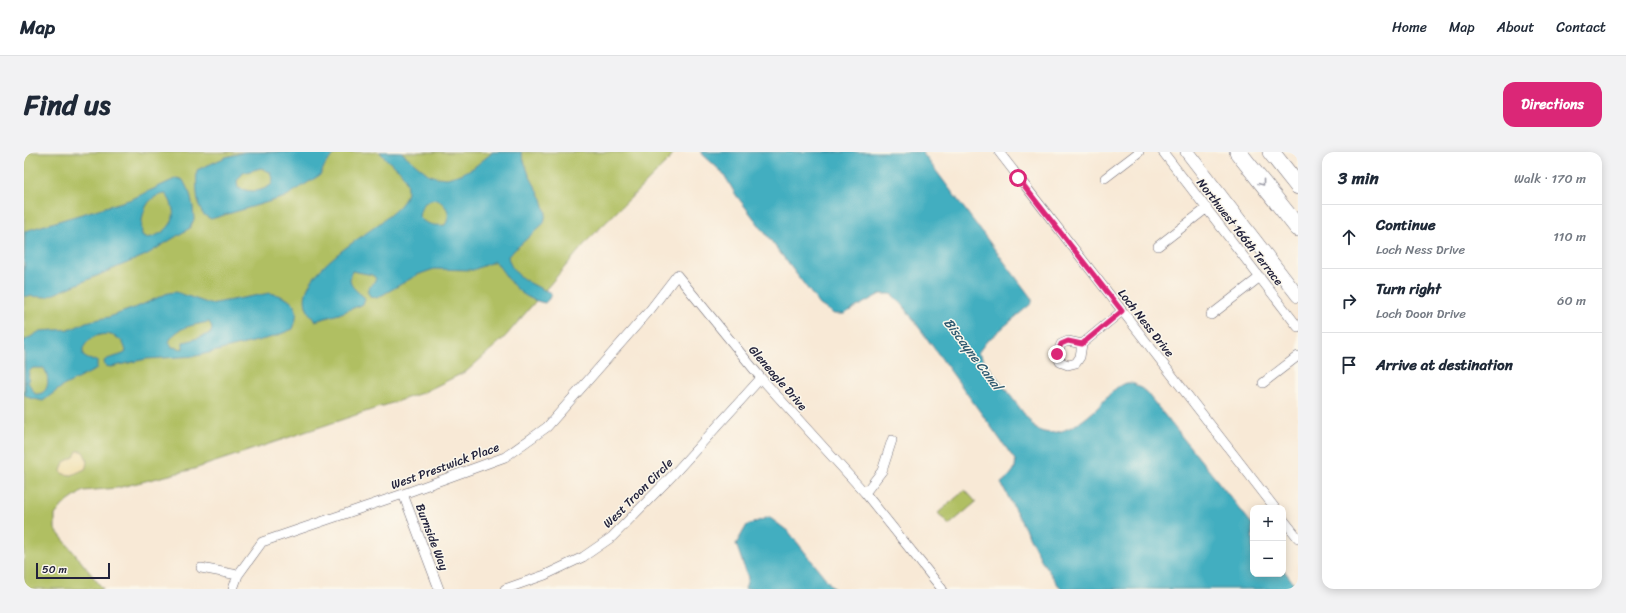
<!DOCTYPE html>
<meta charset="utf-8">
<style>
body{margin:0;font-family:Sriracha,sans-serif;background:#f2f2f3;color:#1f2937}
.controls{position:absolute;right:12px;bottom:12px;display:grid;overflow:hidden;border-radius:8px;box-shadow:0 2px 10px #0003}
.controls button{width:36px;height:36px;display:grid;place-items:center;padding:0;border:0;border-bottom:1px solid #e0e1e3;background:#fff;color:#1f2937;font:20px sans-serif}
.scale{position:absolute;left:12px;bottom:10px;width:74px;box-sizing:border-box;padding-left:4px;border:2px solid #22223b;border-top:0;font-size:11px;line-height:14px;white-space:nowrap;color:#22223b;-webkit-text-stroke:3px #fbf7ec;paint-order:stroke}
.stop{position:absolute;width:12px;height:12px;margin:-9px;border:3px solid #db2777;border-radius:50%;background:#fff}
.stop.end{background:#db2777;border-color:#fff;box-shadow:0 1px 4px #0008}
.list{margin:0;padding:0;list-style:none}
h2{display:flex;justify-content:space-between;align-items:center;height:52px;margin:0;padding:0 16px;font-size:17px}
h2 small{font-size:13px;font-weight:400;color:#747a83}
.list li{display:grid;grid-template-columns:26px 1fr auto;gap:12px;align-items:center;box-sizing:border-box;height:64px;padding:0 16px;border-top:1px solid #e0e1e3}
.list b{display:block;font-size:15px;white-space:nowrap}
.list p{margin:0;font-size:13px;white-space:nowrap;color:#747a83}
.list em{font-size:13px;font-style:normal;color:#747a83}
.icon{flex:none;width:22px;height:22px;fill:none;stroke:currentColor;stroke-width:2;stroke-linecap:round;stroke-linejoin:round}
.map{position:relative;flex:none;width:1274px;height:437px;overflow:hidden;border-radius:12px}
header{display:flex;align-items:center;gap:24px;box-sizing:border-box;height:56px;padding:0 20px;background:#fff;border-bottom:1px solid #e0e1e3}
header strong{font-size:19px}
nav{display:flex;gap:22px;margin-inline-start:auto;font-size:14px}
.intro{display:flex;align-items:center;justify-content:space-between;box-sizing:border-box;height:96px;padding:0 24px}
h1{margin:0;font-size:28px}
.button{padding:10px 18px;border-radius:12px;background:#db2777;color:#fff;font-size:14px;font-weight:700}
main{display:flex;gap:24px;padding:0 24px}
aside{flex:1;background:#fff;border-radius:12px;box-shadow:0 2px 10px #0003}
.map>svg:first-child{display:block}
</style>
<header>
<strong>Map</strong>
<nav><a>Home</a><a>Map</a><a>About</a><a>Contact</a></nav>
</header>
<div class="intro"><h1>Find us</h1><a class="button">Directions</a></div>
<main>
<div class="map">
<svg width="1274" height="437" viewBox="0 0 1274 437">
<rect width="100%" height="100%" fill="#fbf7ec"/>
<filter id="ink" filterUnits="userSpaceOnUse"><feTurbulence type="fractalNoise" baseFrequency=".025" numOctaves="2"/><feDisplacementMap in="SourceGraphic" scale="8" xChannelSelector="R" yChannelSelector="G"/><feConvolveMatrix kernelMatrix="1 2 1 2 8 2 1 2 1" color-interpolation-filters="sRGB"/></filter>
<filter id="wash" filterUnits="userSpaceOnUse"><feTurbulence type="fractalNoise" baseFrequency=".012" numOctaves="4" result="noise"/><feDisplacementMap in="SourceGraphic" scale="16" xChannelSelector="R" yChannelSelector="G"/><feGaussianBlur stdDeviation="0.9" result="paint"/><feColorMatrix in="noise" values="0 0 0 0 0 0 0 0 0 0 0 0 0 0 0 0 0 1.4 0 .05"/><feComposite in="paint" operator="in"/></filter>
<g filter="url(#wash)">
<rect width="100%" height="100%" fill="#f8e9d6"/>
<!-- green -->
<path fill="#b0bf62" stroke="#69704e" d="M0,0H649L646,7L564,88L481,185L443,219L398,241L170,317L93,336L59,339L39,353L31,363V377L79,437H0Z
M941,338L952,350L925,373L914,361Z"/>
<!-- sand -->
<path fill="#eeda9e" stroke="#887e6c" d="M53,299H58C63,305 64,311 61,317L48,323L39,322L37,319L40,310L50,305Z"/>
<!-- water -->
<path fill="#42aec0" stroke="#32687e" fill-rule="evenodd" d="M221,0H313L302,11L296,23L261,45L187,67C185,66 181,64 179,62C172,54 172,29 173,18L202,5ZM237,16L246,20L249,26L248,32C237,41 226,40 214,36L213,29L219,21Z
M356,0H377L404,22L412,25L423,26L437,22L449,16L469,0H497L505,23L518,47L522,61L520,71L484,104C487,125 510,133 527,141L525,147L521,151C493,145 487,130 471,109L449,118L410,117L393,123L353,146L346,144L343,139L352,127L349,123L328,119C322,133 331,137 341,146L339,152L315,162L291,169C284,161 279,152 282,141C290,112 338,86 361,67C371,58 384,50 383,36C381,15 366,15 356,0ZM412,47C423,53 428,62 421,73C411,74 402,73 395,65C397,53 400,49 412,47Z
M676,0H898L1008,147V151L962,190L954,201L1011,276C1031,290 1060,270 1075,254C1083,246 1091,233 1103,231C1110,230 1117,236 1122,240L1228,372L1229,422H1259V417L1274,437H1037L1019,411L977,331C984,325 994,318 991,308L878,152L867,142H856L820,162H810L796,153L712,43L699,21Z
M153,26L159,28L166,42L169,55L170,67L166,76L122,103L23,145L0,144L1,79L108,47ZM142,42C157,63 148,80 124,86L118,83C116,65 121,43 142,42Z
M152,140L186,152L246,141C268,146 278,154 269,177L249,185L172,204L122,207L87,215L81,214L80,209C87,204 96,205 102,200C99,177 67,177 59,197V204L64,207L73,209V217L39,234L19,249L6,246L1,243L0,189L16,179L48,177L62,170L85,165L113,155L144,141ZM185,170L188,175L187,181C182,183 164,190 159,190V197L148,195L145,190C152,175 169,173 185,170ZM9,216H20C26,226 26,243 11,242L4,230L5,219Z
M745,365L765,380L810,437H721L724,426L712,392L723,373Z"/>
</g>
<g filter="url(#ink)">
<g fill="none" stroke-linecap="round" stroke-linejoin="round">
<defs>
<path id="street" d="M975,0L1251,356
M1139,0L1274,175
M1081,26L1115,0
M1134,94L1183,56
M1187,163L1236,125
M1058,192L1044,189L1037,192L1033,202L1036,210L1044,213L1052,211L1056,205L1058,192L1098,159
M1239,231L1274,204
M841,341L858,319L868,288
M379,342L415,437
M1259,367L1274,386
M177,416L214,423
M209,437L214,423L238,390L379,342L481,305L523,275L626,158L653,123L737,226L841,341L918,437
M481,437L521,423L559,405L588,385L648,324L737,226"/>
<path id="secondary" d="M1163,0L1274,144"/>
<path id="highway" d="M1214,0L1274,76
M1247,0L1274,34"/>
</defs>
<!-- street casing -->
<use href="#street" stroke="#6d6871" stroke-width="10"/>
<!-- secondary casing -->
<use href="#secondary" stroke="#6d6871" stroke-width="14"/>
<!-- highway casing -->
<use href="#highway" stroke="#6d6871" stroke-width="18"/>
<!-- street -->
<use href="#street" stroke="#fff" stroke-width="9"/>
<!-- secondary -->
<use href="#secondary" stroke="#fff" stroke-width="13"/>
<!-- highway -->
<use href="#highway" stroke="#fff" stroke-width="17"/>
</g>
<!-- one-way arrows -->
<defs><path id="oneway-chevron" d="M-2-3.5L2.5 0L-2 3.5" fill="none" stroke-width="1.6" stroke-linecap="round" stroke-linejoin="round"/></defs>
<use stroke="#9c9ca7" href="#oneway-chevron" transform="translate(1238 31) rotate(52)"/>
</g>
<g fill="none" stroke-linecap="round" stroke-linejoin="round" filter="url(#ink)">
<!-- route -->
<path stroke="#db2777" stroke-width="5" d="M994,26L1098,159L1058,192L1044,189L1037,192L1033,202"/>
</g>
<g text-anchor="middle" dominant-baseline="central" stroke-width="3" stroke-linejoin="round" paint-order="stroke">
<!-- street labels -->
<g font-size="12" fill="#22223b" stroke="#fbf7ec">
<text transform="translate(1216 80) rotate(52)">Northwest 166th Terrace</text>
<text transform="translate(1122 171) rotate(52)">Loch Ness Drive</text>
<text transform="translate(754 226) rotate(49)">Gleneagle Drive</text>
<text transform="translate(421 314) rotate(-20)">West Prestwick Place</text>
<text transform="translate(614 341) rotate(-45)">West Troon Circle</text>
<text transform="translate(408 385) rotate(69)">Burnside Way</text>
</g>
<!-- water labels -->
<g font-size="13" font-style="italic" fill="#2f5a70" stroke="#fbf7ec">
<text transform="translate(949 202) rotate(53)">Biscayne Canal</text>
</g>
</g>
</svg>
<div class="controls">
<button>+</button>
<button>−</button>
</div>
<div class="scale">50 m</div>
<div class="stop" style="left:994px;top:26px"></div>
<div class="stop end" style="left:1033px;top:202px"></div>
</div>
<aside>
<h2>3 min<small>Walk · 170 m</small></h2>
<ul class="list">
<li><svg class="icon" aria-label="ahead" viewBox="0 0 24 24"><path d="M12 20V5M6 11l6-6 6 6"/></svg><div><b>Continue</b><p>Loch Ness Drive</p></div><em>110 m</em></li>
<li><svg class="icon" aria-label="right" viewBox="0 0 24 24"><path d="M7 20v-9h11M14 6l5 5-5 5"/></svg><div><b>Turn right</b><p>Loch Doon Drive</p></div><em>60 m</em></li>
<li><svg class="icon" aria-label="arrive" viewBox="0 0 24 24"><path d="M6 21V4h12l-3 4 3 4H6"/></svg><div><b>Arrive at destination</b></div></li>
</ul>
</aside>
</main>
